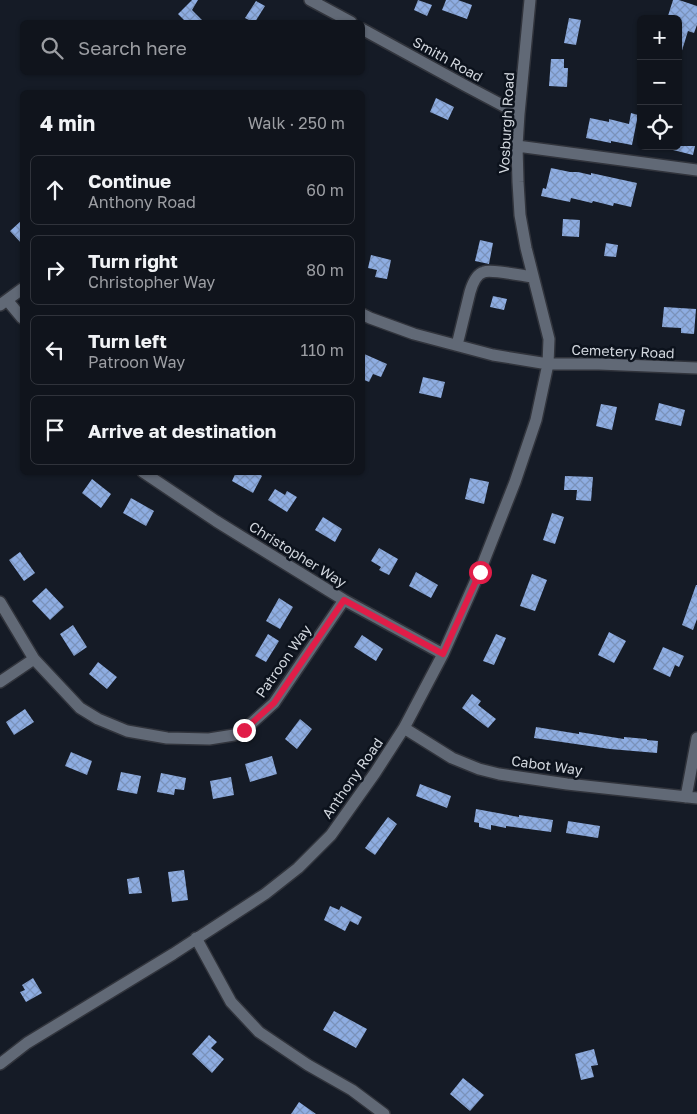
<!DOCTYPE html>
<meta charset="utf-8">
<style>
body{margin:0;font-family:"Golos Text",sans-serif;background:#1e2129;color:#f1f3f6}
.controls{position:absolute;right:15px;top:15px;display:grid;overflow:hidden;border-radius:8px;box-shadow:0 1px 4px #0004}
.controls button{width:45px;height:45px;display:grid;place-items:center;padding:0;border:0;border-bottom:1px solid #30333b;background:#10141c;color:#f1f3f6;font:25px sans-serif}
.stop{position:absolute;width:15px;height:15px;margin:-11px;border:4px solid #e11d48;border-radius:50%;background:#fff}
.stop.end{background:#e11d48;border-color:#fff;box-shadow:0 1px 5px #0008}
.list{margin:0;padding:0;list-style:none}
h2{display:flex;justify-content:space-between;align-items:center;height:65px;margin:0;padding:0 20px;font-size:21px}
h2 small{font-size:16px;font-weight:400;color:#9c9ea3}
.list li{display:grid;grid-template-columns:32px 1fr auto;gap:15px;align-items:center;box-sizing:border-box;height:70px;margin:0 10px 10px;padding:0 10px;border:1px solid #30333b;border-radius:8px}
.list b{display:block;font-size:19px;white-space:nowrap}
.list p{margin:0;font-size:16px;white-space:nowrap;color:#9c9ea3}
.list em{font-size:16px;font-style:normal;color:#9c9ea3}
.icon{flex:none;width:28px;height:28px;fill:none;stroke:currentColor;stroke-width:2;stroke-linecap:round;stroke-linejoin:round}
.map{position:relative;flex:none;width:697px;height:1114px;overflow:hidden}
.search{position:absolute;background:#10141c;box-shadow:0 1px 4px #0004;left:20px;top:20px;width:345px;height:55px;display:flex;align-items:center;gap:12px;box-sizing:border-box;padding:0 18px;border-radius:8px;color:#9c9ea3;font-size:19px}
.panel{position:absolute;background:#10141c;box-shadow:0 1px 4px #0004;left:20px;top:90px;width:345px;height:385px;border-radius:8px}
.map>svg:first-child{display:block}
</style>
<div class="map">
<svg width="697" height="1114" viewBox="0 0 697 1114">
<defs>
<pattern id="building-cross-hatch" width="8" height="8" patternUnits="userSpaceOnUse" patternTransform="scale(1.25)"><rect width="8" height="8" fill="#8eade2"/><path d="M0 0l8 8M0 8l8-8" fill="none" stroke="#7a92ba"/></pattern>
</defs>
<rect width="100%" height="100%" fill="#151b26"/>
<!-- building -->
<path fill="url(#building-cross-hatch)" d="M192,0H198L192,10L204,22H186L178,14Z
M418,0L432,5L427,16L414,10Z
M446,0H458L472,5L467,19L442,10Z
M673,0H679L697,6V25L694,33L688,31L680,57H678V19H667Z
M256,1L265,6L255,22H253L245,18Z
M569,18L581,20L576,45L564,43Z
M551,59H564V68H568L567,87L549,86Z
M436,98L454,107L448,120L430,112Z
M631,113L638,115L632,145L611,141V143L586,138L590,118L609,122V119L629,124Z
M669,146H695L693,155L669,149Z
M551,168L570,172H578L591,175V173L637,183L631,207L614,203L613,206L593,201L592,203L571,198L570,202L541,196L543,188L546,189Z
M563,219L580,220L579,237L562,236Z
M22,220V244L10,231Z
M480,240L493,243L489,264L475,261Z
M606,243L618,245L616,257L604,256Z
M371,255L391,260L387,279L375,277L377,270L368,268Z
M493,296L507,299L504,310L490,307Z
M664,307L696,309L694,334L681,333V328L662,327Z
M362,353L387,364L381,377L373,374L369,382L362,379Z
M423,377L445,382L441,398L419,393Z
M659,403L685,410L681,426L655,420Z
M601,404L617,407L612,430L596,426Z
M236,472H257L262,476L253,493L232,481Z
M565,476L593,477L591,501L576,500L577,490H564Z
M470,478L489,482L484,504L465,499Z
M92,479L111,494L101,508L82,493Z
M275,489L285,495L287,491L297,497L287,512L268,500Z
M131,498L154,511L146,526L123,513Z
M552,513L564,517L555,544L543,540Z
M323,517L342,529L335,542L315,530Z
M379,548L398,559L389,575L379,570L381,567L371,561Z
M20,552L35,573L24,581L9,560Z
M416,572L438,585L431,598L409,586Z
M532,574L547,580L535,611L520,606Z
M696,585H697V619L693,630L682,625Z
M46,588L64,607L50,620L32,601Z
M279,598L293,607L280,629L266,621Z
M73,625L87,647L74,656L60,634Z
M609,632L626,641L614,663L598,655Z
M268,634L279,641L266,662L255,656Z
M496,634L506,638L494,665L483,661Z
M362,635L383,649L376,661L354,647Z
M663,647L684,656L679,667L675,665L670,677L653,669Z
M98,662L117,677L107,689L89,674Z
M472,694L481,701L478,705L496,719L488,728L462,708Z
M25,709L34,722L14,735L6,722Z
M300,719L312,729L297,749L285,739Z
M536,727L579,734V732L624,739V737L647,739V740L658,741L657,753L610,749L534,738Z
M71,752L92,761L87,775L65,766Z
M272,756L277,774L250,782L245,764Z
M121,772L141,776L137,794L117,790Z
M161,773L186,778L184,790L175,789L174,795L157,792Z
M231,777L234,795L213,799L210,781Z
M420,784L451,796L447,808L416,796Z
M476,809L519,817V815L553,820L551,832L506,826V828L491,825V830L479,827V823L474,822Z
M388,817L397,824L375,855L365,848Z
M568,821L600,826L598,838L566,833Z
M184,870L188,900L172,902L168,872Z
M139,877L142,893L129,894L127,879Z
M330,906L339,910L341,906L362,917L358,925L350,921L345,931L324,920Z
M33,978L42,993L26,1002L20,992L25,990L22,985Z
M334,1011L367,1029L356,1048L323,1030Z
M209,1035L217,1042L211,1048L224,1059L212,1073L192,1054Z
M594,1049L598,1065L591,1066L594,1077L581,1080L575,1054Z
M463,1078L484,1095L470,1111L450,1094Z
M299,1102L316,1114H291Z"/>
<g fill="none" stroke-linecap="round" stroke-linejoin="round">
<defs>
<path id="minor" d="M310,0L351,22
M362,29L466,86L519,114
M517,146L697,170
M7,300L22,318
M0,305L22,289
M362,314L370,318L414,334L493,355L548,364H599L697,368
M457,345L470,292C472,285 476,274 484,272C491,269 524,276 533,277
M143,472L216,521L344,600L443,654
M0,602L34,659L80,708L98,719L127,731L167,738L209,739L234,735L244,730L274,703L344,600
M0,682L34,659
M404,728L452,758L479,769L499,774L567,784L697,798
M686,797L697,738
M196,938L231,1002L259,1032L308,1065L352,1090L384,1114
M0,1064L27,1043L173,954L265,894L298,868L331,835L375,773L404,728L443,654L480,571L515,482L536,420L548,364L549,339L526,248L520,215L518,182L517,146L519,114L530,0"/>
</defs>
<!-- minor casing -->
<use href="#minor" stroke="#31343c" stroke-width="14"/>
<!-- minor -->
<use href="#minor" stroke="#616976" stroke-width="11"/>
</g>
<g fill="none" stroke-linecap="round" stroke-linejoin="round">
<!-- route -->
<path stroke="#e11d48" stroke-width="6" d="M244,730L274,703L344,600L443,654L480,572"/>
</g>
<g text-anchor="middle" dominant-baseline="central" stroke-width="5" stroke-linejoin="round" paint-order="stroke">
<!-- street labels -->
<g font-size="14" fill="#d2d7de" stroke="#0c121c">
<text transform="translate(448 59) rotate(29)">Smith Road</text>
<text transform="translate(506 123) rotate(-87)">Vosburgh Road</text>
<text transform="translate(623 351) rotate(2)">Cemetery Road</text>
<text transform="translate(298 554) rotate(32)">Christopher Way</text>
<text transform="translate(283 661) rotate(-55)">Patroon Way</text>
<text transform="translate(547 765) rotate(8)">Cabot Way</text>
<text transform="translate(352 778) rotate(-55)">Anthony Road</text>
</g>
</g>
</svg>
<div class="controls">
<button>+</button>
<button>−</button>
<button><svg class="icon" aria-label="locate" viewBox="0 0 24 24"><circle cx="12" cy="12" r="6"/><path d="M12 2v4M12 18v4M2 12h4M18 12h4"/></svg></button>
</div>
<div class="stop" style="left:480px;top:572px"></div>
<div class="stop end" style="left:244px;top:730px"></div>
<div class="search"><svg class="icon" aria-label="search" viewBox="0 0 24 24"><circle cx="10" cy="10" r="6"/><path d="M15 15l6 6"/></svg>Search here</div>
<section class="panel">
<h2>4 min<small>Walk · 250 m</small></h2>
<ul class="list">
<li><svg class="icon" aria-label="ahead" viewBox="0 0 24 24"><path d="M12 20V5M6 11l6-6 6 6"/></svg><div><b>Continue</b><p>Anthony Road</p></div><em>60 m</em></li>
<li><svg class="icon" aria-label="right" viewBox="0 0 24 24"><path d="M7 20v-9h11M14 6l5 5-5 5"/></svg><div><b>Turn right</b><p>Christopher Way</p></div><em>80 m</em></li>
<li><svg class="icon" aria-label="left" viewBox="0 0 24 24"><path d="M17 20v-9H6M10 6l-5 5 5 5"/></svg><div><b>Turn left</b><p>Patroon Way</p></div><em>110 m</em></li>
<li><svg class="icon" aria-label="arrive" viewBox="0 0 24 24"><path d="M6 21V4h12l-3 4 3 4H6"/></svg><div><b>Arrive at destination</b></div></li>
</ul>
</section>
</div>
